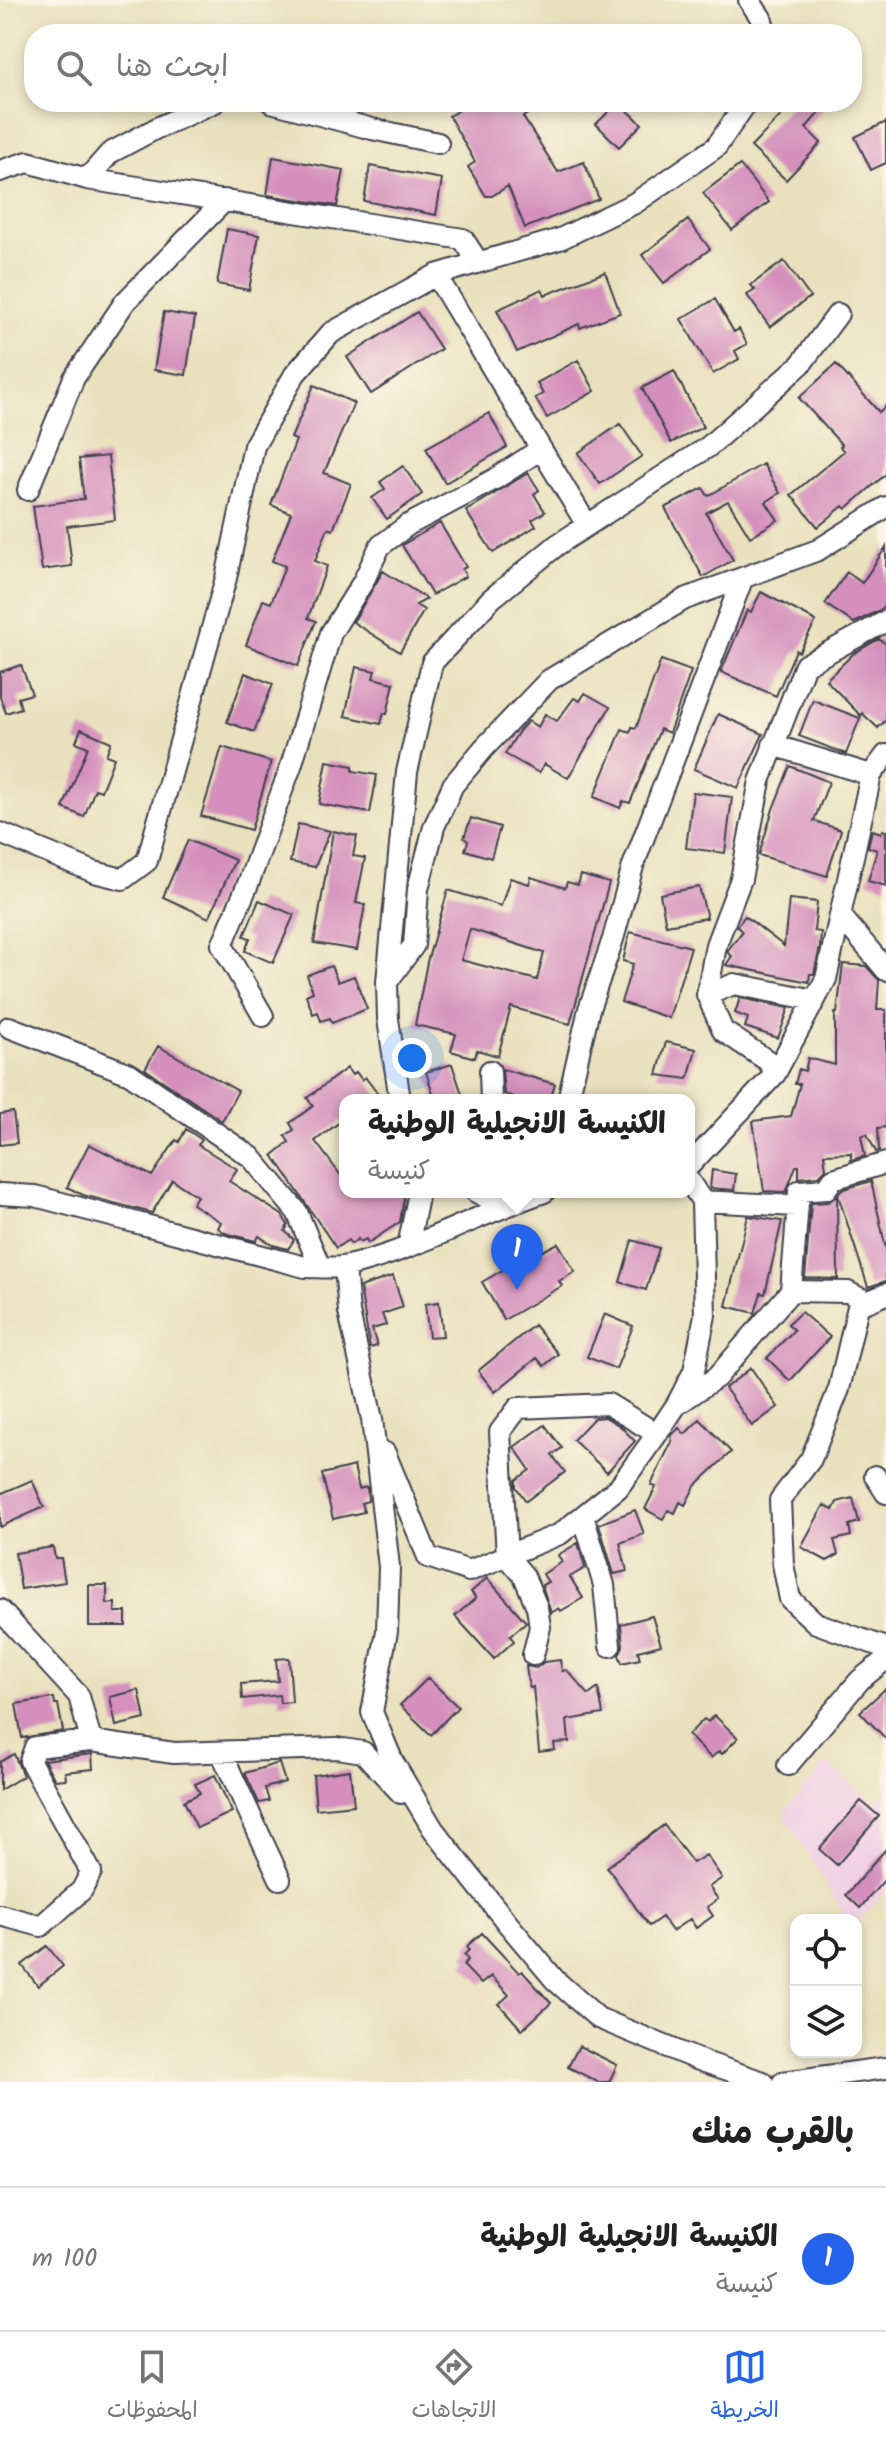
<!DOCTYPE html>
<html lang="ar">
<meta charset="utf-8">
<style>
body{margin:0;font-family:Kalam,"Playpen Sans Arabic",sans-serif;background:#f6f6f6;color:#222;direction:rtl}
.controls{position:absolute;right:24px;bottom:24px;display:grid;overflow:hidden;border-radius:16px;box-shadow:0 4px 12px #0003}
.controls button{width:72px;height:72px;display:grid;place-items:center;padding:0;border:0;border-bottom:2px solid #e0e0e0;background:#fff;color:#222;font:40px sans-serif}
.you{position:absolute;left:412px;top:1058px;width:28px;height:28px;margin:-20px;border:6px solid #fff;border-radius:50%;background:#1a73e8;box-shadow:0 0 0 12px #1a73e833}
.badge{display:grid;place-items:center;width:52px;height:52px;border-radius:50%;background:#2563eb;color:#fff;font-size:26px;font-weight:700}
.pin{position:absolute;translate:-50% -66px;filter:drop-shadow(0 2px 4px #0008)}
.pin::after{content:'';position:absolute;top:42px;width:28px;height:24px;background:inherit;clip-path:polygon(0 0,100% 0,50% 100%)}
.popup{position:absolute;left:339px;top:1094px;width:356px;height:104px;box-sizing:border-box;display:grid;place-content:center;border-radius:16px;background:#fff;filter:drop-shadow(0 2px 6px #0005);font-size:26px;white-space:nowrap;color:#767676}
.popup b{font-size:30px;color:#222}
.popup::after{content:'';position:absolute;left:50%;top:100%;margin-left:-16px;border:16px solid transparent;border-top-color:#fff}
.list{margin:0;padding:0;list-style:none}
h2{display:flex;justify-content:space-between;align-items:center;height:104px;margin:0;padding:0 32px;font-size:34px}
h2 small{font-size:26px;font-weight:400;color:#767676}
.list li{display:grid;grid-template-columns:52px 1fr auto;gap:24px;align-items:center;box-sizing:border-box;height:144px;padding:0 32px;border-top:2px solid #e0e0e0}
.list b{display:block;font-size:30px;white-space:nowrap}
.list p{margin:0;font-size:26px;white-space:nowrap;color:#767676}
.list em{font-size:26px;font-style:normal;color:#767676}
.icon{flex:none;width:44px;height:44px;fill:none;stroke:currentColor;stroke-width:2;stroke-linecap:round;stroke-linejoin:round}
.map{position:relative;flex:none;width:886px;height:2082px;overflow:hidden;direction:ltr}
.search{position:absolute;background:#fff;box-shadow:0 4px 12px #0003;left:24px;right:24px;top:24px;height:88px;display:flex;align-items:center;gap:20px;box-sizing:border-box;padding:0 28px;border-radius:32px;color:#767676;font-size:30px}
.sheet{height:248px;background:#fff}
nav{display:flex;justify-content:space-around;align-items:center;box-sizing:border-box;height:112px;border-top:2px solid #e0e0e0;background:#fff;font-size:22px;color:#767676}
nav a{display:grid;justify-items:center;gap:4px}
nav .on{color:#2563eb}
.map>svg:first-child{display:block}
</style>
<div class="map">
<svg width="886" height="2082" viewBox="0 0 886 2082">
<rect width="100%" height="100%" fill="#fcf5e5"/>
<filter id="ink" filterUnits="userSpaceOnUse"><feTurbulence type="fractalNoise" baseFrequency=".0125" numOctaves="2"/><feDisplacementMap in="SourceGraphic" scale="16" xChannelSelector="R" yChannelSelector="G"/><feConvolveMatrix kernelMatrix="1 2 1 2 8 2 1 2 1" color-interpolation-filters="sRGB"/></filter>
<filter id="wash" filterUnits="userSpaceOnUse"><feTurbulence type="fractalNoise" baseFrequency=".006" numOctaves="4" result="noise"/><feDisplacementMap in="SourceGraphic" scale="32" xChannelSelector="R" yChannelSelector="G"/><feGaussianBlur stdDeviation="1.8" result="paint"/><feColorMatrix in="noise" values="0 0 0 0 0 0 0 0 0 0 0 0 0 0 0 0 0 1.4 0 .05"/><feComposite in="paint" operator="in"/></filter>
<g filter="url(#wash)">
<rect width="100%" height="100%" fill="#e9e1bd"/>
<!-- built -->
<path fill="#f1d0e4" d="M827,1762L875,1804L886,1791V1889L856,1926V1920H847L783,1813Z"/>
<g id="blocks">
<!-- building -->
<path fill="#d48fbc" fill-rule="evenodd" d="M474,102H525L531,112L523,117L558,172L584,162L599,199L525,228L508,186L492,196H486L468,167L475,162L449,116Z
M619,102L642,124L619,147L596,124Z
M794,102H828L806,128L821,143L786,180L751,147Z
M886,122V163L871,170L855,137Z
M273,157L344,170L337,206L267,195Z
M740,165L769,202L732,230L703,193Z
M370,166L442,179L436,215L364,201Z
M688,220L710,249L664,283L642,255Z
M227,229L259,235L249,290L217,284Z
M784,261L810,297L770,327L747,295L755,290L751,285Z
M605,272L620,313L580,328L579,324L517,352L497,310L542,289L545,295Z
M715,299L734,332L739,329L747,344L735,351L739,359L713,374L681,319Z
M164,312L195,317L186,375L154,370Z
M417,312L441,349L371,394L347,357Z
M578,360L595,391L547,418L535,398L543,394L537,383Z
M836,364L879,412L886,406V474L846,509L843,506L818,527L791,495L844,451L840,447L842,445L799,398Z
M674,371L703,427L671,443L642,388Z
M314,385L354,403L324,473L351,484L333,530L328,528L315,561L327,566L308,618L316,621L298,666L246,645L263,600L271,603L285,566L272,561L291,513L271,505L296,440L291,438Z
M489,413L507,447L445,483L426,448Z
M620,424L642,456L600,484L578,453Z
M108,456L115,520L67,526L72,566L42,570L33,506L84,499L79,459Z
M763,464L780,493L766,502L778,520L750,537L728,501L706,513L733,560L703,577L665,508L703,488L708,496Z
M403,466L422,494L387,519L372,498L385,489L380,482Z
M528,473L539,490L534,494L545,512L532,520L536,526L493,553L466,511Z
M440,523L466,567L462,569L466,576L432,595L402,545Z
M886,547V603L882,609L854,623L825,604L847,572L862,583Z
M383,571L427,599L416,605L424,610L400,652L353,622Z
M761,592L816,621L799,652L796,650L776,696L721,672L747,610L751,612Z
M879,639L886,644V720L878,728L862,713L861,716L826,680L853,654Z
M661,660L691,671L669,733L660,729L630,803L623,801L620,808L594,797L622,729L630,732L632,727L636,728Z
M21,665L32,694L18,698L21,708L6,713L0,697V672Z
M356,667L375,671L373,678L394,683L387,714L384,713L381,724L345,716Z
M245,673L273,684L254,732L227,722Z
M585,693L610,707L568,778L544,764L539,773L505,754L519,731L528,721L538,727L545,714L557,721L574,698L580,701Z
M813,700L860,718L846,754L799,736Z
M718,714L763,734L738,788L694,769Z
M81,729L111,742L106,755L114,758L101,791L95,789L84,817L63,808L88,747L76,742Z
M222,747L271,762L251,830L201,816Z
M327,761L353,766V771L377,775L370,813L319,804Z
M790,766L829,782L814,821L841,830L827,876L759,855L773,809Z
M693,792L732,797L725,853L686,848Z
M471,818L500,827L491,858L465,850L468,841L464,838Z
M298,824L330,831L315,867L290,862Z
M872,830L881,833L882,830L886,831V886L868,881L877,850L868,847Z
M333,831L357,836L353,856L365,858L356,903L365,905L357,950L314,943Z
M188,840L235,860L209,918L163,897Z
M581,875L609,883L570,1024L511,1007L498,1056L477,1050L475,1058L451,1051L456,1034L415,1025L427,962L448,890L501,906L510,878L529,884L531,877L565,888L567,882L578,885ZM470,929L544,953L537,980L461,960Z
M699,887L707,918L666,925L660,894Z
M789,899L817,902L814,931L821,932L820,947L814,974H810L809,982L726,965L732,956L728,953V950L742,932L737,926L745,916L784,946Z
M259,900L294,915L273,963L245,951L250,938L244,936Z
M630,932L691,947L669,1018L621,1002L633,964L623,961Z
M843,964L866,966L879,980L877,1010H886V1127L878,1128L879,1151L876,1152L867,1134L861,1136L865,1156L851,1160V1153L824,1154L826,1169L819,1176L799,1178V1166H796L786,1192L764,1191L753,1121L791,1116L800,1084H795L799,1069L805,1071L808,1058L835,1065V1013H837Z
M331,966L338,982L354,976L367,1009L332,1023L330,1018L321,1021L318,1012L313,1014L306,995L313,992L307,975Z
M740,998L789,1008L778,1038L745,1027L748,1018L735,1013Z
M666,1042L696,1049L688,1079L657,1075Z
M158,1046L238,1091L222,1121L145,1069Z
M452,1064L464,1100H435L426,1072Z
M347,1068L352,1075L356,1072L362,1080L365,1077L378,1094L370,1100H345V1118L315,1141L345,1181V1192H400L404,1198L400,1222L368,1243L366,1239L360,1242L358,1239L351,1244L348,1240L336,1248L273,1155L289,1142L285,1136L294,1130L290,1123L313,1106L307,1098Z
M502,1069L555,1084L550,1100H523L504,1094Z
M13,1112L17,1143L0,1145V1114Z
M186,1129L202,1140L198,1145L237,1169L229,1181L282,1215L288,1225L285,1231L294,1240L288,1249L273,1245L259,1236L256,1241L225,1233L218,1228L221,1222L192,1204L197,1196L172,1180L152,1213L83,1195L67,1187L89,1144L152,1176L176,1140L179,1142Z
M712,1170L736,1174L734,1190L710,1188Z
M871,1181L886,1249V1281L868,1287L838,1195L841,1190Z
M837,1196L838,1279L805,1278L811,1203L828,1202Z
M748,1216L782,1221L765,1294L761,1293L755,1313L726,1306Z
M632,1240L659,1248L646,1290L620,1282Z
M558,1243L575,1272L559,1281L562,1286L504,1320L482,1282L541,1248V1252Z
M393,1276L403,1307L382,1314L386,1325L372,1329L377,1346L370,1348L360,1287Z
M439,1302L443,1336L429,1337L425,1304Z
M801,1312L830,1337L790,1381L767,1358L794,1330L788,1324Z
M605,1314L633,1326L616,1369L587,1357Z
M534,1325L558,1354L544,1366L537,1358L495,1392L478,1371Z
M751,1368L778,1407L752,1426L725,1388Z
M605,1417L620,1426L635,1441L607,1472L573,1440L594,1418Z
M700,1419L731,1452L695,1486L685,1505L680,1502L675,1513L668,1510L663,1519L645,1509L656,1487L651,1485L672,1441L671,1436L679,1428L685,1434Z
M545,1425L562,1448L552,1455L565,1472L526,1501L516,1487V1480L530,1470L514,1447Z
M354,1466L359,1489L367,1487L368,1501L361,1503L364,1512L333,1519L322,1474Z
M32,1480L44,1507L0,1527V1494Z
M853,1498L859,1522L849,1525L851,1536L834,1540L838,1555L827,1561L801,1547L824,1505L833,1510L837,1502Z
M635,1510L644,1534L620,1543L627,1571L614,1574L599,1524Z
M578,1543L585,1568L570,1577L583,1598L561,1611L559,1608L551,1613L542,1585L548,1582L543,1574L562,1562L558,1555Z
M53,1547L55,1558H61L65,1582L21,1589L15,1553Z
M487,1578L526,1622L510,1636L514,1641L494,1659L455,1616L476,1598L471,1592Z
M89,1585H107V1604L115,1603V1612H126V1626H89Z
M652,1616L661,1645L638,1651L640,1659L622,1663L619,1655L623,1646L621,1624Z
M289,1658L292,1702L280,1703L279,1695L242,1699L241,1684L278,1681L276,1659Z
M560,1660L562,1671L567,1670L589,1695L598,1688L603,1714L567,1720L569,1742L554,1743L555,1750L539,1752L533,1687L529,1688L526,1666L536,1668L544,1662Z
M428,1678L458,1707L431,1735L400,1705Z
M886,1688V1739L860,1712Z
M139,1690L145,1719L116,1726L110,1697Z
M54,1698L55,1704H58L63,1731L22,1738L16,1704Z
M714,1715L738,1738L722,1754L719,1751L711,1758L688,1735L704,1719L708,1722Z
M14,1754L23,1776L0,1790V1762Z
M92,1754L93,1769L65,1772L66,1779L55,1780L44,1760Z
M279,1763L285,1782L265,1788L269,1801L259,1803L245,1773Z
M350,1770L354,1805L316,1809L313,1775Z
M215,1775L232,1812L197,1828L184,1801L200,1793L195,1784Z
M861,1801L879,1816L837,1865L819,1849Z
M664,1825L693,1863L706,1855L722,1878L709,1887L718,1899L707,1907L713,1916L696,1928L690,1919L672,1931L662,1917L649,1926L607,1867Z
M886,1849V1878L860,1908L846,1895Z
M482,1933L519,1973L522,1971L551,2003L522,2030L499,2004L509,1995L491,1976L481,1984L463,1965L468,1960L464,1955L469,1950L467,1946Z
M47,1946L63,1966L38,1986L22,1965Z
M579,2046L617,2065L609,2082H598L568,2067Z"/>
</g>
</g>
<g filter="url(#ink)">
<use href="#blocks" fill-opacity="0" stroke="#403f4e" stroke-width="2"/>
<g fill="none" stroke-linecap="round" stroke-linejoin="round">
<defs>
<path id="minor" d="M749,0L761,18L766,34
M271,102L372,129L438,143
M0,171L28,162L87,179L463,239L473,254L470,265L436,275L587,525
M87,179L110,153L157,128L215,102
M470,265L560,239L635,203L716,147L747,102
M28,490L74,378L125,302L225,200
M773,745L871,775
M0,833L94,872L123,879L147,861L226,578L254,446L295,374L331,333L436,275
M840,915L886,970
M387,982L414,945L418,889L434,827L453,785L484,748L549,680L685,599L818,550L886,507
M707,995L734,984L815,1000
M263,1016L222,945L248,884L291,766L331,633L363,582L380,546L408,525L495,479L541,449
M9,1027L130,1074L251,1157L297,1212L320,1267
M490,1071L491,1100
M775,1074L768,1061L723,1031L707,995L716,945L741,879L760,781L805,665L886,621
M400,1100L388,1019L387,982L407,772L432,663L491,599L557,545L708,447L801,364L838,314
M568,1100L589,1009L613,939L633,866L742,580
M689,1166L775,1074L826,979L871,775L886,755
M476,1192L504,1206
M0,1194L35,1196L305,1267C318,1267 335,1269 348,1266C416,1250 478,1214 544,1192
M702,1201L796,1206
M408,1247L419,1192
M345,1267L349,1312L372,1419L389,1567L387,1631L372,1712L393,1762L433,1829L508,1924L555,1980L598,2018L696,2059L763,2082
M791,1291L799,1191L826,1189L833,1179L886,1163
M860,1298L839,1389L811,1459L780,1500L783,1564L790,1599L816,1623L886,1648
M678,1404L717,1377L791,1291L848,1292L867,1302L886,1294
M385,1453L428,1557L469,1571L560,1534L618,1488L657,1434L677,1404L694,1371L705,1315L702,1201L689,1181
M875,1476L886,1493
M583,1516L604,1585L610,1646
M0,1610L79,1696L91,1741L174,1753L337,1748L363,1752L401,1793
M533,1655L540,1627L537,1607L524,1576L507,1556L500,1432L518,1408L608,1404L657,1434
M221,1752L280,1879
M788,1765L860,1680L886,1659
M0,1915L41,1926L82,1890L91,1872L30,1761L35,1747L91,1741
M783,2082L885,2068"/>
</defs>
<!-- minor casing -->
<use href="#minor" stroke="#403f4e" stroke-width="24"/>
<!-- minor -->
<use href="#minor" stroke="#fff" stroke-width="20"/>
</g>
</g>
</svg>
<div class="controls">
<button><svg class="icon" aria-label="locate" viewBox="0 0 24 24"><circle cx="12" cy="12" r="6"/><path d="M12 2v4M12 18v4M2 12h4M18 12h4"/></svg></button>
<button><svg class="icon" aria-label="layers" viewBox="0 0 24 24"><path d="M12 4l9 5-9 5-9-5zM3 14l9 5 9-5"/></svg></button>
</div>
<div class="you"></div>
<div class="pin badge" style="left:517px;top:1290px">1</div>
<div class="popup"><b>الكنيسة الانجيلية الوطنية</b>كنيسة</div>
<div class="search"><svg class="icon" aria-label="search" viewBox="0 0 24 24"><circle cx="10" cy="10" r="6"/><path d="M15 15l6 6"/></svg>ابحث هنا</div>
</div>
<section class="sheet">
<h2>بالقرب منك<small></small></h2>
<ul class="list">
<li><span class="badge">1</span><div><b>الكنيسة الانجيلية الوطنية</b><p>كنيسة</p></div><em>100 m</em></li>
</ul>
</section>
<nav>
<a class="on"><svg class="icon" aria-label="map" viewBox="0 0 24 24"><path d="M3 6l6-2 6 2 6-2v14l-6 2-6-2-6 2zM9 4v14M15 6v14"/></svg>الخريطة</a>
<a><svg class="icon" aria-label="directions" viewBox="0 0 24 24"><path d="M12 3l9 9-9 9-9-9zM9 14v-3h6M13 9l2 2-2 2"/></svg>الاتجاهات</a>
<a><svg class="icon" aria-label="saved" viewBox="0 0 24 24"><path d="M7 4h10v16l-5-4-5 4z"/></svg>المحفوظات</a>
</nav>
